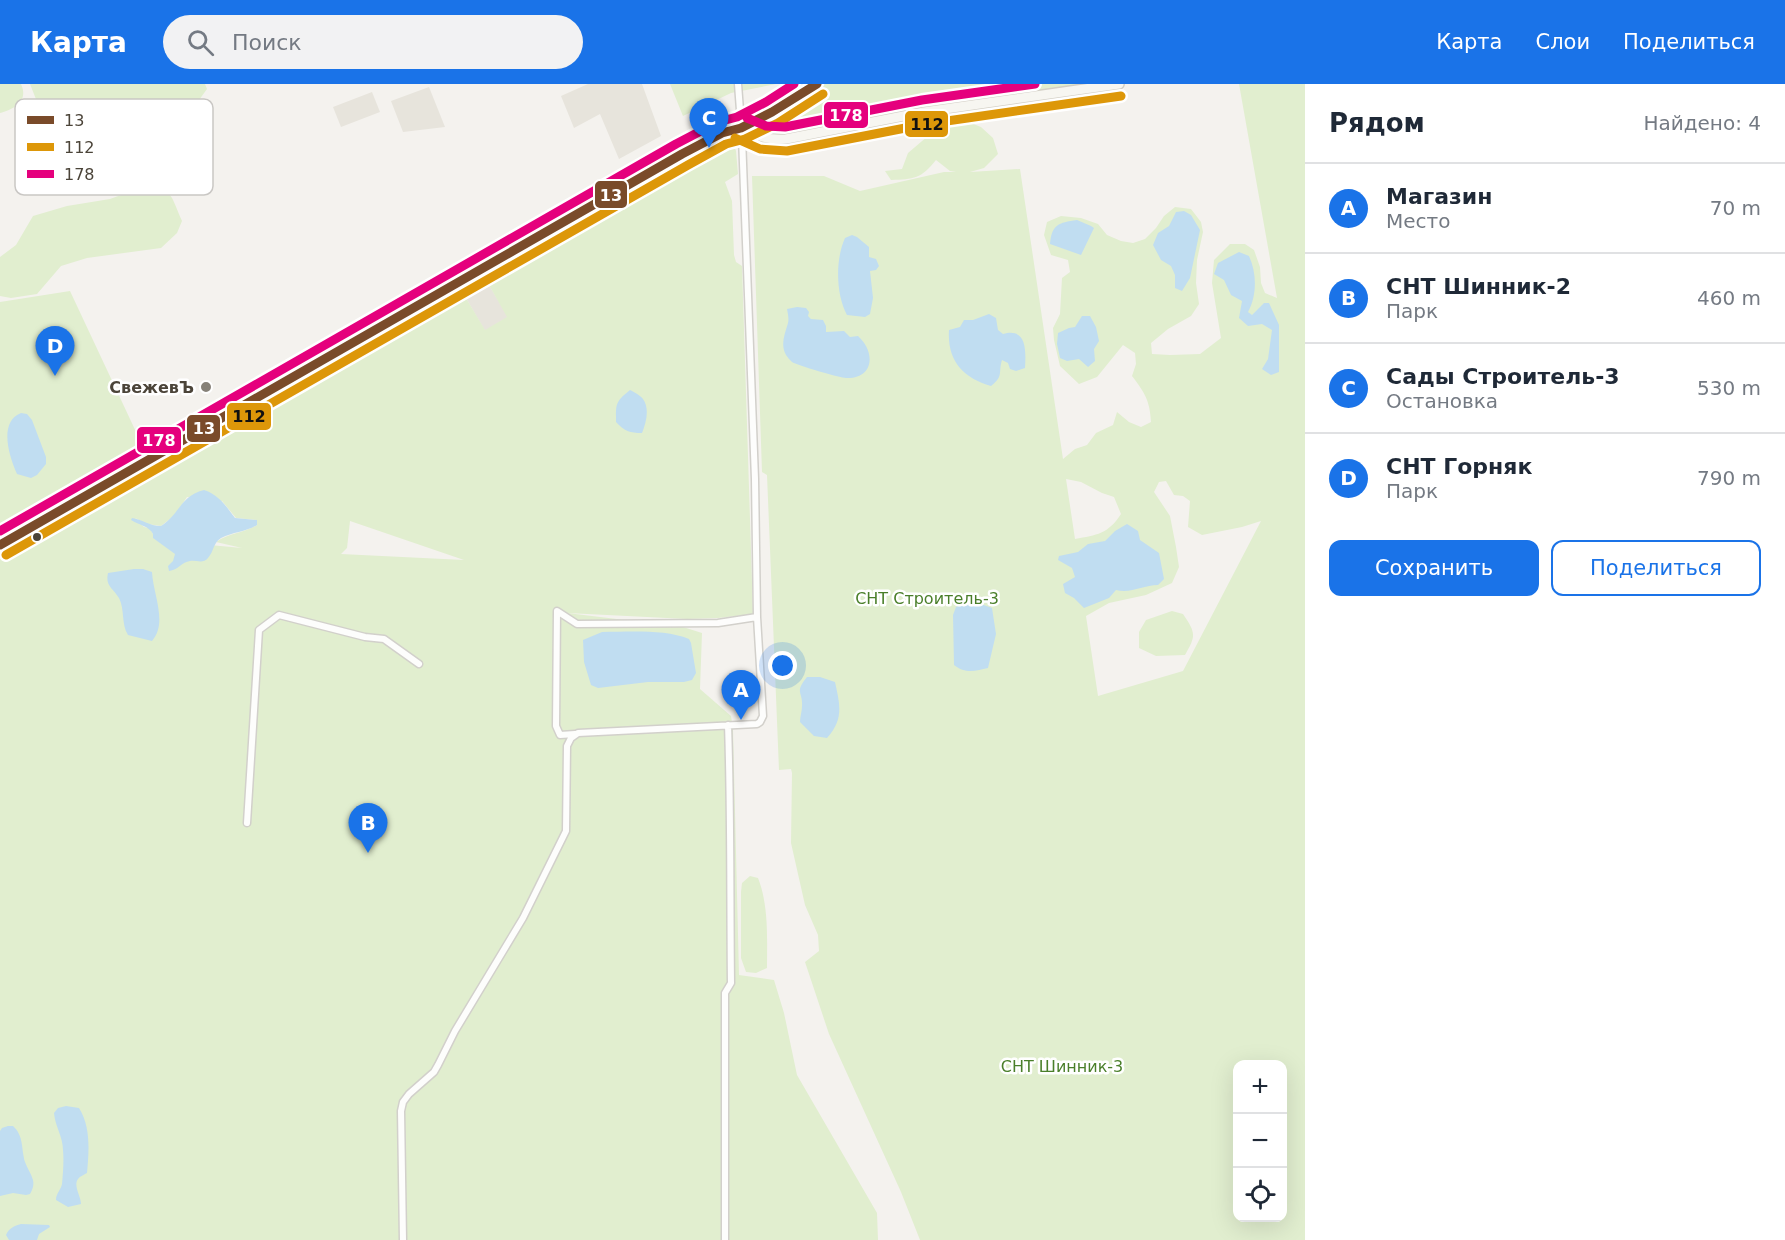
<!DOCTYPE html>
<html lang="ru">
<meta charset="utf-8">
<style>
body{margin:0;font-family:"DejaVu Sans",sans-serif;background:#f2f2f3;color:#1f2937}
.controls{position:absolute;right:18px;bottom:18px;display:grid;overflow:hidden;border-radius:12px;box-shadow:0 6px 24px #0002}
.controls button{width:54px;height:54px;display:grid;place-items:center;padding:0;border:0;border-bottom:2px solid #e0e1e3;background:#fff;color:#1f2937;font:30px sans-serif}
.you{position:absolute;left:783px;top:582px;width:21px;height:21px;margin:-15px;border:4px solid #fff;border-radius:50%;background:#1a73e8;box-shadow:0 0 0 9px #1a73e833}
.badge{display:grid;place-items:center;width:39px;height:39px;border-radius:50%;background:#1a73e8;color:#fff;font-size:20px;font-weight:700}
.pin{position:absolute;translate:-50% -50px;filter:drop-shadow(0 2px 3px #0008)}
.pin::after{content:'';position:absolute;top:32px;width:21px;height:18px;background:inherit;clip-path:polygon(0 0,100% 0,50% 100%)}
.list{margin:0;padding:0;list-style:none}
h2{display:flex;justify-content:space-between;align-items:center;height:78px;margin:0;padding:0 24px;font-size:26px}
h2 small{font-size:20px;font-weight:400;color:#747a83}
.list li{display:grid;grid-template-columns:39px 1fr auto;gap:18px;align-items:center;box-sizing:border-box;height:90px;padding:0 24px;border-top:2px solid #e0e1e3}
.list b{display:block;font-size:22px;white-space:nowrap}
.list p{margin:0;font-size:20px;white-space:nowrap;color:#747a83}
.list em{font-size:20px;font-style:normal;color:#747a83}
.actions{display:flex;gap:12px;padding:18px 24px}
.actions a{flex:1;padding:14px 0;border:2px solid #1a73e8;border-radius:12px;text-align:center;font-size:21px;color:#1a73e8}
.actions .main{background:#1a73e8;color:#fff}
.icon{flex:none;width:33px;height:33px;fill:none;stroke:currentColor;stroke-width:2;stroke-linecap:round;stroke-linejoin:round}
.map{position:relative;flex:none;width:1305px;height:1156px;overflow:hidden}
header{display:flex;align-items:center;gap:36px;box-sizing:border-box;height:84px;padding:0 30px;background:#1a73e8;color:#fff}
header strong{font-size:28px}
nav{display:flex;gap:33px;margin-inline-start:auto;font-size:21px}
.search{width:420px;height:54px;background:#f2f2f3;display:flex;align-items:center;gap:15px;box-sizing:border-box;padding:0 21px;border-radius:33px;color:#747a83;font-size:22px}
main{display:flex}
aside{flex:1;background:#fff}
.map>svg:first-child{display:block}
</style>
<header>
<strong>Карта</strong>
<div class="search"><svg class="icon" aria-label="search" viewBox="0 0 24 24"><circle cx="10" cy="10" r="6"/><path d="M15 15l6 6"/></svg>Поиск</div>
<nav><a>Карта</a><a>Слои</a><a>Поделиться</a></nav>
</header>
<main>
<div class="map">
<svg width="1305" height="1156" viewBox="0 0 1305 1156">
<rect width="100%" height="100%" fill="#f4f2ee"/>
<!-- residential -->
<path fill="#e7e4dc" d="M588,0H642L661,52L619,75L600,30L574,44L561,12Z
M429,3L445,43L403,48L391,17Z
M372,8L380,28L341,43L333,23Z
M489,201L508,233L485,247L466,214Z"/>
<!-- green -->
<path fill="#e1eecf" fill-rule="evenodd" d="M0,0H21C29,17 14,25 0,29Z
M30,0H205L207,5L181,41L149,62L64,86Z
M670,0H776L731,9L683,32Z
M825,0H1086L917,25L797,48L776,51L770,49L766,44L768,38L773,33Z
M1239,0H1305V1156H920L901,1108L829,950L805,878L819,867L818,851L805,821L791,759L792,689L791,685L779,686L767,391L762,388L752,92H824L860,107L944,88H956L950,87L936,76C921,95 914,95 891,96L885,87L902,85L908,69L935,46L949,38L966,37L981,43L993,54L998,70L984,84L970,88L1020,85L1063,375L1075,365L1087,361L1096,349L1113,341L1117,328L1129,338L1141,343L1151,338C1150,317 1145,309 1132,292L1136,280L1135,269L1123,261L1097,293L1079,300L1060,282L1054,256L1053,244L1060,230L1062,194L1070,188L1068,176L1051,171L1044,151L1047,138L1061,132L1081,134L1098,140L1107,151L1121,157L1133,159L1145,155L1156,144L1164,132L1175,123L1191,125L1201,138L1203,148L1197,176L1196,199L1199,220L1191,232L1168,245L1151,259L1152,270L1170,271L1200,270L1221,254L1212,199L1214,176L1230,160H1245L1254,166L1260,183L1261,199L1265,209L1277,214ZM1066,395L1081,398L1102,409L1114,413L1121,430C1108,450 1097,451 1075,455ZM1166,397L1174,411L1183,412L1190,417L1188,443L1202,451L1242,443L1261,437L1183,587L1098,612L1086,532L1109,519L1146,511L1172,499L1179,483L1176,463L1170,432L1154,408L1159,398ZM1238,980H1282V1134H1238Z
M728,58L733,59L736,67L738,90L725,98L732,117L734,171L736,178L742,182L753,530L718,534L687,535L567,529L683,543L702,549L700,605L731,632L733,646L739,891L774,896L784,929L797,991L877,1129L878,1156H0V471L51,444L64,445L67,440L65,437V432L77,425L670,84L713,68ZM489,201L507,233L485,246L466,214ZM187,413L222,417L236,434L257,436V441C244,449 229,449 216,458L242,464L156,456L150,444L144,443L135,434L147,440L161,442L175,431ZM350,437L464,476L341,470L347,464Z
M140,104C175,106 169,108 182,137L177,149L161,164L87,174L61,182L37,210L11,214L0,212V173L16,161L33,132L67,122L110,115Z
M70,207L145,367L0,451V218Z
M1172,527L1183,530C1195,548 1197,551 1185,571L1156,572L1139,564V548L1146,536Z
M750,792L758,794C769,822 767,855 767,884L756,889L746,888L741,874V808L742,799Z"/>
<!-- parking -->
<path fill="#e6e3df" d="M268,294L272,299L238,319L234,313Z"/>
<!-- water -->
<path fill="#c0ddf1" d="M1184,127L1191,131L1200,146L1190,194L1182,207L1175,204V191L1171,182L1161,176L1153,161L1158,149L1169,142L1176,128Z
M1077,136L1091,142L1094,144L1081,171L1050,160C1052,140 1058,139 1077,136Z
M852,151L857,153L869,163V173L876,175L879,182L876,186L870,187L873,214L870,230L865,233L847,231C836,211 835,176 845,154Z
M1239,168L1249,172C1257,189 1257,212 1248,228L1252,231L1264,219H1269L1279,241V288L1271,291L1262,285L1268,275L1272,246L1262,240L1248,242L1239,234L1242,217L1231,211L1224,196L1214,190L1218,179Z
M797,223L806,224L809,228L808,232L811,235L823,236L826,242V248L844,247L850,253L858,252C876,268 874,295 846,294C841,294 796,281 792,278C790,276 788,274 786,271C780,260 785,250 788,239C789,235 788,230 787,225Z
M989,230L996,234L998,246L1003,250C1027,243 1026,267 1025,284L1016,287L1010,285L1008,279L1002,276C998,289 1004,292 991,302C963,294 947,277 949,246L960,243L964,236H973Z
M1082,232H1090L1096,243L1099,257L1094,265L1095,277L1088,283L1079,275L1067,277L1060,274L1057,260L1058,249L1069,244L1075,243Z
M630,306C634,308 640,311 643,315C650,325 646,339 642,349C630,349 624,347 616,338C616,320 615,318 630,306Z
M21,329L27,330L32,336L46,373V380L37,391L31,394L17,390C7,368 0,337 21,329Z
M204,406C219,411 226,422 235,434L257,436V441C246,448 233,448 221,454C213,459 214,467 208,474C203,480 197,476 190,477C182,478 178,486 169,487L168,482L173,477L175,470L153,454V450C149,442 139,441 131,436L132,434C142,435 149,442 161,442C180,430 180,412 204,406Z
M1127,440L1138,447L1140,456L1159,469L1164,495L1158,501C1143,501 1131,510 1116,506L1109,514L1084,524L1074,514L1065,509L1063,500L1075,493L1072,484L1058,476L1059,472L1078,468L1088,460L1105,457L1115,447Z
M134,485H143L152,488C153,510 168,539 152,557L128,551C121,540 125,526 119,514C113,504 105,502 108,489Z
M978,519L992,524L996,550L988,584C976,587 965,590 954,581L953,531L956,523L962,520Z
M602,548C628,548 665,545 689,555L691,559L696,589L692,596L684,598H648L598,604L591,601L584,578L583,556Z
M807,593H820L835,598C840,621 844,635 827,654L814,652L800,638C800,633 802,627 802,622C803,607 794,609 807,593Z
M66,1022L79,1024C91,1043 89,1067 87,1089C84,1091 80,1092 78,1095C73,1102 81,1112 81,1120L68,1123L56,1116C56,1109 61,1106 62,1100C63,1089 64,1077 63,1066C63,1053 55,1042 54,1029L58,1024Z
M8,1042H13C24,1052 21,1064 25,1078C27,1084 31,1089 33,1096C34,1101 33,1105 30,1110L26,1111L13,1109L0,1112V1047L2,1044Z
M21,1140L49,1141L50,1143L39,1150L37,1156H9L6,1151C9,1144 14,1142 21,1140Z"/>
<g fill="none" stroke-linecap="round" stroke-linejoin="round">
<defs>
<path id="street" d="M575,650L560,651L556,642L557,527L577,540L718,539L757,533
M247,739L259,546L279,531L365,553L384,555L419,580
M403,1156L401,1027L403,1018L409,1010L434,988L438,981L455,947L523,834L566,747L567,662L571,654L578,649L757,640L760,638L763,632L757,533L755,395L742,53L738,0
M725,1156V909L731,899C730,813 731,727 728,641"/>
<path id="secondary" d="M741,44C756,53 769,56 786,55L924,28L1119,0
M0,461L682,70L722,49L741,44L772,28L817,0"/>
</defs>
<!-- street casing -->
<use href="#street" stroke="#d2d0cb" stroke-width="9"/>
<!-- secondary casing -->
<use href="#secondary" stroke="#d3cfc5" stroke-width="12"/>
<!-- street -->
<use href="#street" stroke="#fdfdfc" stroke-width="6"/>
<!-- secondary -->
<use href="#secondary" stroke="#f7f6f1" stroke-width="9"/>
<defs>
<path id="bus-1" d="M0,461L682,70L722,49L741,44L772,28L817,0"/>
<path id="bus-2" d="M735,54L760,65L787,67L926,40L1121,12
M6,471L688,81L726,60L745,55L778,39L823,10"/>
<path id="bus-3" d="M747,34L766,42L785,43L922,16L1035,0
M0,447L676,60L718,38L737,33L766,18L794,0"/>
</defs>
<!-- bus-1 casing -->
<use href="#bus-1" stroke="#fff" stroke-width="14"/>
<!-- bus-2 casing -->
<use href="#bus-2" stroke="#fff" stroke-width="14"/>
<!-- bus-3 casing -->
<use href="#bus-3" stroke="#fff" stroke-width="14"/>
<!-- bus-1 -->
<use href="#bus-1" stroke="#7a4b2a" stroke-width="9"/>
<!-- bus-2 -->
<use href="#bus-2" stroke="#dd9709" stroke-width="9"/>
<!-- bus-3 -->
<use href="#bus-3" stroke="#e5007d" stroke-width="9"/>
</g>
<!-- markers -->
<circle fill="#868178" stroke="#fff" stroke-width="2" cx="206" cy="303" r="6"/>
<circle fill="#4b4439" stroke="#fff" stroke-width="2" cx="37" cy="453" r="5"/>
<g text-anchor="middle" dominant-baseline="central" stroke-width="5" stroke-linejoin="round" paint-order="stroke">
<!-- poi labels -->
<g font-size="16" font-weight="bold" fill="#4b4439" stroke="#fff" text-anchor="end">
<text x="194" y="303">СвежевЪ</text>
</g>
<!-- park labels -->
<g font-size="16" fill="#4a7f2a" stroke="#fff">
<text x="927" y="514">СНТ Строитель-3</text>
<text x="1062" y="982">СНТ Шинник-3</text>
</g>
</g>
<!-- legend -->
<rect x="15" y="15" width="198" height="96" rx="9" fill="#fff" stroke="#c9c7c4" stroke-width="1.5"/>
<rect x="27" y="32" width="27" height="8" fill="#7a4b2a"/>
<rect x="27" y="59" width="27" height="8" fill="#dd9709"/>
<rect x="27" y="86" width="27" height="8" fill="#e5007d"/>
<g font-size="16" fill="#4b4439">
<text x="64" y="42">13</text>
<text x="64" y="69">112</text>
<text x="64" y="96">178</text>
</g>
<g stroke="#fff" stroke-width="2">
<rect x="823" y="17" width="46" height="28" rx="6" fill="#e5007d"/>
<rect x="904" y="26" width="45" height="28" rx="6" fill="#dd9709"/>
<rect x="594" y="96" width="34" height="29" rx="6" fill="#7a4b2a"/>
<rect x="226" y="318" width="46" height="29" rx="6" fill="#dd9709"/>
<rect x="186" y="330" width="35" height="29" rx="6" fill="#7a4b2a"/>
<rect x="136" y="342" width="46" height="28" rx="6" fill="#e5007d"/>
</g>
<g font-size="16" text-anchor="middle" font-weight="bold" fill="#fff">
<text x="846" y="37">178</text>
<text x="611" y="117">13</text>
<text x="204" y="350">13</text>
<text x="159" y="362">178</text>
</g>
<g font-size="16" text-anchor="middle" font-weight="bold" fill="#111">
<text x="927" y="46">112</text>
<text x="249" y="338">112</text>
</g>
</svg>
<div class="controls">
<button>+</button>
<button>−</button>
<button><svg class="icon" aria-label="locate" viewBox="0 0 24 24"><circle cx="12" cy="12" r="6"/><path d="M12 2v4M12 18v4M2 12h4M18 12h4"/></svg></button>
</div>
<div class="you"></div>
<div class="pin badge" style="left:741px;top:636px">A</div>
<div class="pin badge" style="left:368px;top:769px">B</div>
<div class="pin badge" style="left:709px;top:64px">C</div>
<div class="pin badge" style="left:55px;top:292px">D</div>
</div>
<aside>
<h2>Рядом<small>Найдено: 4</small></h2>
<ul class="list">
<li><span class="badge">A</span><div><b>Магазин</b><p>Место</p></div><em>70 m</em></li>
<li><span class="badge">B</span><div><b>СНТ Шинник-2</b><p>Парк</p></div><em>460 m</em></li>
<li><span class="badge">C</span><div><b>Сады Строитель-3</b><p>Остановка</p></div><em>530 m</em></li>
<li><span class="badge">D</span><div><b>СНТ Горняк</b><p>Парк</p></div><em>790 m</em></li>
</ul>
<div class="actions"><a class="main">Сохранить</a><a>Поделиться</a></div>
</aside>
</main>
